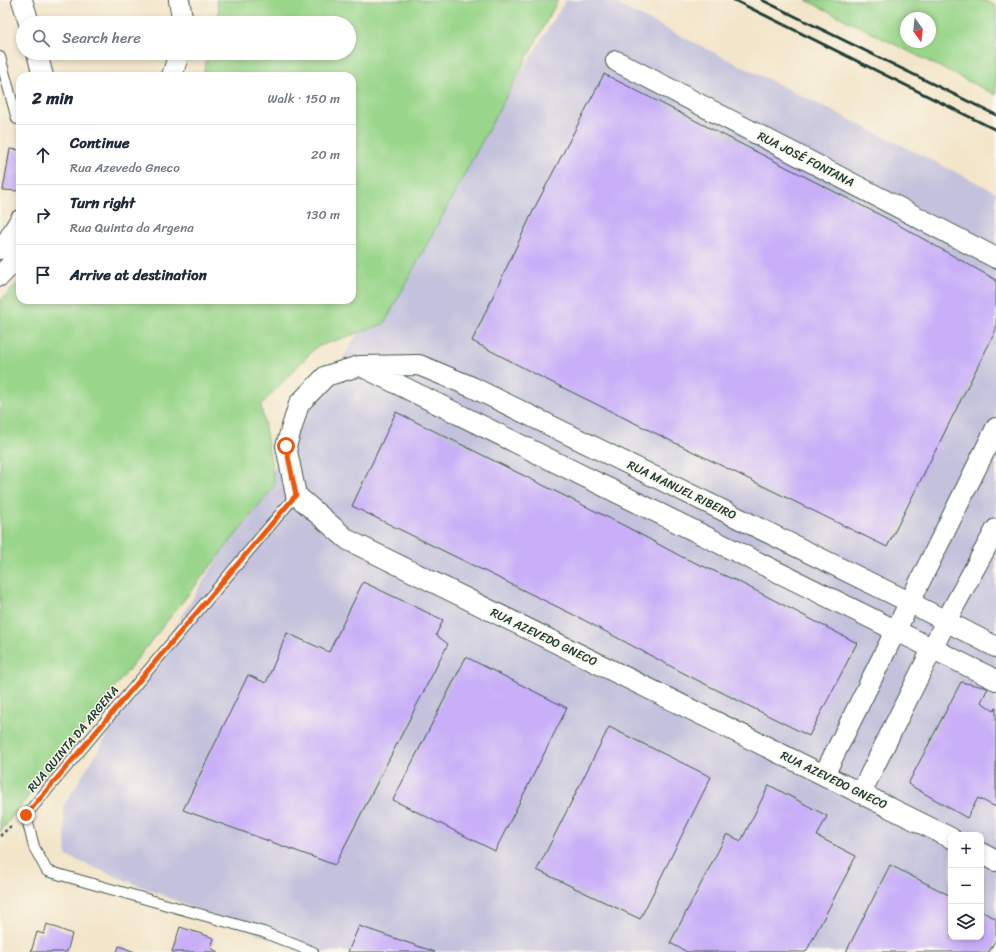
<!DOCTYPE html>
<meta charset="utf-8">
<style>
body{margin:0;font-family:Sriracha,sans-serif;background:#f6f6f7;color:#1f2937}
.controls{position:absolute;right:12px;bottom:12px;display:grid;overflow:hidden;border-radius:8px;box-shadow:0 2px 6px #0003}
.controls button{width:36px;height:36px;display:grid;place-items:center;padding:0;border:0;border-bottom:1px solid #e0e1e3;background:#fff;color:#1f2937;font:20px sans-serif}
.compass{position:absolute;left:900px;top:12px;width:36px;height:36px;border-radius:50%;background:#fff;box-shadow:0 2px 6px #0003;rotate:165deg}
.stop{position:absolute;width:12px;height:12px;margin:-9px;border:3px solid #ea580c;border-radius:50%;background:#fff}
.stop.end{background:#ea580c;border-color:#fff;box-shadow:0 1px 4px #0008}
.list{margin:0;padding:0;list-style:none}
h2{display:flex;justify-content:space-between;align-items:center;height:52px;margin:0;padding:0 16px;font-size:17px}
h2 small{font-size:13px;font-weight:400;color:#747a83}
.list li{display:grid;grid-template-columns:26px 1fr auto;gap:12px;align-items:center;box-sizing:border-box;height:60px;padding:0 16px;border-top:1px solid #e0e1e3}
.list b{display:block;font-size:15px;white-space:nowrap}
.list p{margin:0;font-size:13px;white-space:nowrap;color:#747a83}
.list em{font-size:13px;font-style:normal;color:#747a83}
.icon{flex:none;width:22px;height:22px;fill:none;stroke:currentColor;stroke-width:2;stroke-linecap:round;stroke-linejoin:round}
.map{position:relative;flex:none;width:996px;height:952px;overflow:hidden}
.search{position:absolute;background:#fff;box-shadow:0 2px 6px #0003;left:16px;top:16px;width:340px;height:44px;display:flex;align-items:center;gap:10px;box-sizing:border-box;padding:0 14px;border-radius:22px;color:#747a83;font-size:15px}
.panel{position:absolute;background:#fff;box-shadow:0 2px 6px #0003;left:16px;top:72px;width:340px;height:232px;border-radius:12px}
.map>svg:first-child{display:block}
</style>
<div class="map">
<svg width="996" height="952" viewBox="0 0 996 952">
<rect width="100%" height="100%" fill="#fbf7ec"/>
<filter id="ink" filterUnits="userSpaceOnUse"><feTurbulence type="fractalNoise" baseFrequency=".025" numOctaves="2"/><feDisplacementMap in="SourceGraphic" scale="8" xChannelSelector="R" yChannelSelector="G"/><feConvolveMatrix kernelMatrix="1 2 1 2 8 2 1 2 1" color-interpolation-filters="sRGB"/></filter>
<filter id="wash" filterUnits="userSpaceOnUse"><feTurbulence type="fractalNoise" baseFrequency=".012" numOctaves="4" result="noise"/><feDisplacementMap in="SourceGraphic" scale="16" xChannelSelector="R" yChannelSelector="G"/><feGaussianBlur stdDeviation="0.9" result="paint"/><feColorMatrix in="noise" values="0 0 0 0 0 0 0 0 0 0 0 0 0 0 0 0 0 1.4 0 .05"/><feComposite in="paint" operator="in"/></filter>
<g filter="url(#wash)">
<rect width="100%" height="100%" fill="#f3e5c9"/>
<!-- industrial -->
<path fill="#c3c1db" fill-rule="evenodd" d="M566,0H608L996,192V952H303L66,856L64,805ZM951,835H981V937H951Z"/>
<!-- green -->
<path fill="#99d58a" stroke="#5c895f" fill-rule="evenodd" d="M216,0H558L384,324L316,347L261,405L275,485L0,832V301L20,281V300H352V76H203L208,53H349V23H216L219,9Z
M806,0H983L996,6V95ZM906,18H930V42H906Z"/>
<g id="blocks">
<!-- building -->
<path fill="#c8aff8" d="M604,74L888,219L996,280V330L887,547L541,377L472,341L535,207Z
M10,149L20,150V191L3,190Z
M396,412L625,526L682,557L737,581L857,643L809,736L691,677L580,618L352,506Z
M363,582L443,620L436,635L448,644L335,865L183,810L248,675L266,683L287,633L329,652Z
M466,657L567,708L495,851L393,800Z
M961,682L988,688L981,702L994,711L996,708V807L978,798L967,818L908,784Z
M609,727L711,777L640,919L537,870Z
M769,785L827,816L817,836L856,856L806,952H687L670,943L727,834L741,841Z
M890,865L951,896V937H981V911L996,919V939L989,952H846Z
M47,924L72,934L67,952H31L37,932L44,934Z
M359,926L435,952H348Z
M180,927L214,938L211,948L218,952H172Z
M119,946L135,952H117Z"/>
</g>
</g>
<g filter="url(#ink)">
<use href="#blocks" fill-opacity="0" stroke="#3f564a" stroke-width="1"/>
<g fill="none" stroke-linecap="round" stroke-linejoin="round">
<defs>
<path id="lane" d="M0,57L17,119
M296,495L26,815L34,847L47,871L263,932L313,952"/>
<path id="street" d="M22,0L29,23
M179,0L183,23
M37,53L43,76
M616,61L996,258
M172,76L179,53
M0,249L8,240L20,220
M0,276L20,255
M363,367L996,680
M824,775L996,428
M861,793L946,621L996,529
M951,838L348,540L296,495L286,446L299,404L326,376L359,366L419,365L472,387L909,602L996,647
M981,853L996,861"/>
</defs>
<!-- lane casing -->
<use href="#lane" stroke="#3f564a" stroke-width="12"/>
<!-- street casing -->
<use href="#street" stroke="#3f564a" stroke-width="22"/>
<!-- path -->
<path stroke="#3f564a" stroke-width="2.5" stroke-dasharray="3 3" stroke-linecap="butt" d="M0,836L12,825"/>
<!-- lane -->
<use href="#lane" stroke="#fff" stroke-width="10"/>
<!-- street -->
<use href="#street" stroke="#fff" stroke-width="20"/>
<!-- rail -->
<path stroke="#1f3d34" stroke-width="3" d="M734,0L996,130
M762,0L996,115"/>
</g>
</g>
<g fill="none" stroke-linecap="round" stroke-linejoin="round" filter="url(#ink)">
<!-- route -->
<path stroke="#ea580c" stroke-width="5" d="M26,815L296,495L286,446"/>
</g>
<g text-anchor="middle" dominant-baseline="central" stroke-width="3" stroke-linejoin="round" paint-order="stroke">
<!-- street labels -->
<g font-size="12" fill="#1f3d34" stroke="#fbf7ec">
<text transform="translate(806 159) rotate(27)">RUA JOSÉ FONTANA</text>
<text transform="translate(682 490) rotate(26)">RUA MANUEL RIBEIRO</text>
<text transform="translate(544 637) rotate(26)">RUA AZEVEDO GNECO</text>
<text transform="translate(73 739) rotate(-50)">RUA QUINTA DA ARGENA</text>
<text transform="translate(834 780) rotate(26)">RUA AZEVEDO GNECO</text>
</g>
</g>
</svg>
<div class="controls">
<button>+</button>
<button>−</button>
<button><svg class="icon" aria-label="layers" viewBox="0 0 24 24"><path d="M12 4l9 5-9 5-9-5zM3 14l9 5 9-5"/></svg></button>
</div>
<svg class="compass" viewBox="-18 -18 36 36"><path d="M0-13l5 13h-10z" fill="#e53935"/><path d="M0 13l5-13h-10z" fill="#747a83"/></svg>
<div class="stop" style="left:286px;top:446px"></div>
<div class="stop end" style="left:26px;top:815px"></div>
<div class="search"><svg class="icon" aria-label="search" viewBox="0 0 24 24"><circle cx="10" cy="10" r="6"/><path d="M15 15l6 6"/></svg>Search here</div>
<section class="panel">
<h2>2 min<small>Walk · 150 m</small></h2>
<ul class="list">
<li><svg class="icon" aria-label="ahead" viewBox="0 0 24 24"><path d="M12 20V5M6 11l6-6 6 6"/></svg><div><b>Continue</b><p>Rua Azevedo Gneco</p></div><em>20 m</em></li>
<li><svg class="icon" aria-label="right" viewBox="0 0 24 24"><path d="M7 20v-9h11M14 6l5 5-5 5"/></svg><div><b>Turn right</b><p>Rua Quinta da Argena</p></div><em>130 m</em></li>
<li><svg class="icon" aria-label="arrive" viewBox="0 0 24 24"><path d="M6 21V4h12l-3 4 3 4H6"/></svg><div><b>Arrive at destination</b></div></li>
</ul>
</section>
</div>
